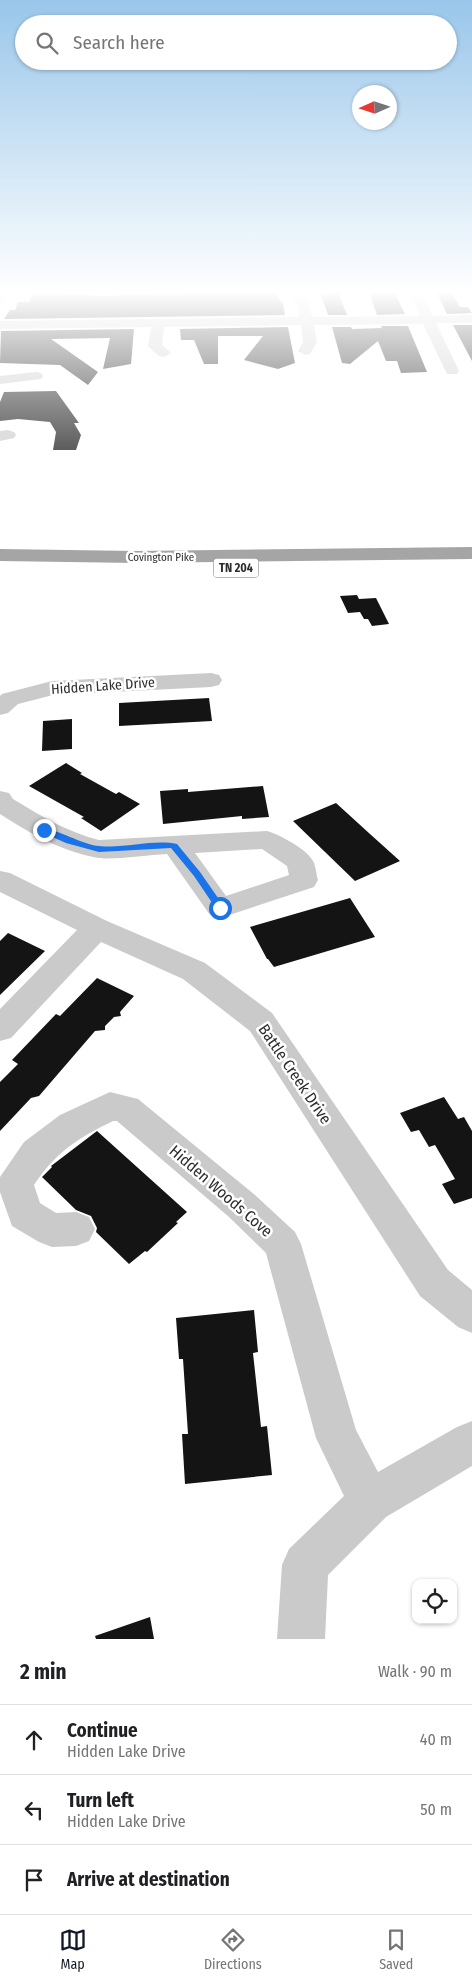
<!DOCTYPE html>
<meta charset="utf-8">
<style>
body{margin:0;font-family:"Fira Sans Condensed",sans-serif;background:#f6f6f6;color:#202124}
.controls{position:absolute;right:15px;bottom:15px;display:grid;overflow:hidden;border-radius:10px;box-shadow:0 1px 4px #0004}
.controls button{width:45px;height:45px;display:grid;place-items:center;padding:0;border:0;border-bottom:1px solid #e0e0e0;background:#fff;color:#202124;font:25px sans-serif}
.compass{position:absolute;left:352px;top:85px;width:45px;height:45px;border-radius:50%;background:#fff;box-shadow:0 1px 4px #0004;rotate:267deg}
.stop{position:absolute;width:15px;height:15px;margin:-11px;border:4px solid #1a73e8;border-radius:50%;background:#fff}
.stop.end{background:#1a73e8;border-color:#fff;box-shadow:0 1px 5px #0008}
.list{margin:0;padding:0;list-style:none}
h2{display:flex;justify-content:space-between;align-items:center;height:65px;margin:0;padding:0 20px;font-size:21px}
h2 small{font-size:16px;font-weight:400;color:#757577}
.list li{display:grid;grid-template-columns:32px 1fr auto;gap:15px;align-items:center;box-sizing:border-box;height:70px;padding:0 20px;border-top:1px solid #e0e0e0}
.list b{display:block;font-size:19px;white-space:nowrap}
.list p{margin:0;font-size:16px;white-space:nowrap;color:#757577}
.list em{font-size:16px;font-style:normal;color:#757577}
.icon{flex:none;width:28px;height:28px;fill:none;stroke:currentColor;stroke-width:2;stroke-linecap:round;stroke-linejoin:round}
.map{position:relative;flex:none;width:472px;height:1639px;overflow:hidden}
.search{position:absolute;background:#fff;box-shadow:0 1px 4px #0004;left:15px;right:15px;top:15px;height:55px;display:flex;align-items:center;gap:12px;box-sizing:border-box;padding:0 18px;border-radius:28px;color:#757577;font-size:19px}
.sheet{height:275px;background:#fff}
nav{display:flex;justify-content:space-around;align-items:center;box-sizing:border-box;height:70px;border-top:1px solid #e0e0e0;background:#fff;font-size:14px;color:#757577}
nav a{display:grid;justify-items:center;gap:2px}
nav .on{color:#111827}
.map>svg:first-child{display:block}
</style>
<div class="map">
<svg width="472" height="1639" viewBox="0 0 472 1639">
<rect width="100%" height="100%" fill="#fff"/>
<!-- building -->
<path fill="#141414" d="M34,292L102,296L190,292H274L283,304L285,315L4,319L10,310H15L18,302H29Z
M320,292H338L347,315H328Z
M369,292H394L405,314L377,315Z
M437,293H452L460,307H468L472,313L447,314Z
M453,325H472V361Z
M381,326H408L427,372L401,373L397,361H386L378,341L350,364L342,363L332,327H351L352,329L382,328Z
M288,327L295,363L278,369L244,360L263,336H218V364H204L194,340H181L180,329Z
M134,329L131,364L103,369L110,338L51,339L98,372L88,385L60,365L0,363L1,331Z
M56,391L79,423H74L81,435L76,450H53L56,432L50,422L18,419L0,421V402L4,392Z
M357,595L359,599L376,598L389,624L372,626L368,619H364L360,612L348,613L340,596Z
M209,698L212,721L119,726V703Z
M72,719V749L42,751L43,721Z
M66,763L82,773L80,774L116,794L119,792L140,804L101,831L81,818L84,817L29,786Z
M263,786L269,817L242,819V816L163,824L160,791L188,789V792Z
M336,803L370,834L400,861L355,881L293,821Z
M350,898L375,937L274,967L268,959H267L250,927Z
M8,933L45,951L0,995V941Z
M97,978L134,996L120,1012L121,1016L114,1017L105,1026V1030L95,1031L39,1096L31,1098L0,1131V1082L18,1064L12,1060L56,1014L60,1016Z
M444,1097L458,1119L464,1117L472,1131V1198L454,1204L442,1184L455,1179L435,1145L429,1147L419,1130L411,1132L400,1113Z
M97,1131L187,1212L176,1222L178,1223L147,1252L145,1251L129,1264L96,1232L97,1228L91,1216L76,1210L42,1177L52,1167L51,1166Z
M254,1310L258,1352L253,1353L261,1427L267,1426L272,1475L185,1484L182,1434H188L183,1359H179L176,1318Z
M150,1617L154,1639H96L95,1636Z"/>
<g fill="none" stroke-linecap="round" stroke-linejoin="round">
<!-- minor -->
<path fill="#cacaca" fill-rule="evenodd" d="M5,292H19L0,304V295Z
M285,292C306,291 309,298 312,317L420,316L409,292H421L433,316L472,315V323H436L459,371L457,374H447L423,324L314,325L317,342L310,354L305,355L298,351L303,342L301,325L164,327L162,345L171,353L164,357L159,356L148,346L151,327L0,329V321L299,317L297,302Z
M36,372L41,373L43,376L41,379L0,384V376Z
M8,430L14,432L16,435L14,438L0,441V431Z
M211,673L219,675L222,680L219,685L211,687L53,695L18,704L8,713L0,715V696L2,694L52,681Z
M0,791L9,793L13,799C41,816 67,832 99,840L267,831C279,834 308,850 313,861C316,866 316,874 318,880L314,887L220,918L210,915L167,854C148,855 114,860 98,858C61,851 31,834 0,814ZM262,849L287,866L289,875L226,896L195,853Z
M0,871L10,873L107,921L205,963L272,1013L448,1270L472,1290V1333L458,1327L420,1296L250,1031L183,979L101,942L11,1038L0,1041V1009L77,930L0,892Z
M110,1092L138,1099L255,1195L295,1232L301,1244L356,1430L378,1472L457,1427L472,1421V1466L386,1517L328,1575L325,1639H277L282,1565L289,1549L344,1496L316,1438L266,1253L229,1217L117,1121H113C78,1138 56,1152 34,1185L40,1203L56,1213L76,1212L89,1217L95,1229L89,1241L76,1246L52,1247L39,1242L12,1226L0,1192V1177L24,1142L60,1115Z"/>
<!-- major -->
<path fill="#a5a5a5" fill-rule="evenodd" d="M472,547V559L136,563L0,561V549L136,551Z"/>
</g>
<!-- sky -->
<linearGradient id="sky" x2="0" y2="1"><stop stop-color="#99c6ea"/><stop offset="0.56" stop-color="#fff"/><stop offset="1" stop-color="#fff" stop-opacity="0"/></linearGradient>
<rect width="472" height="521" fill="url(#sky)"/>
<!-- route -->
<path fill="#1a73e8" d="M41,828C53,827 83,845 99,846C125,849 152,839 177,844L200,872L225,908L220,911L217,910L194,876L171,848L99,852L66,843L41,832Z"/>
<g text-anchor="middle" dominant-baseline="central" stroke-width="5" stroke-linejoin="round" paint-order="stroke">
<!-- far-street labels -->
<g font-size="11" fill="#2d2d2d" stroke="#fff">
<text x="161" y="557">Covington Pike</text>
</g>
<!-- shield labels -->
<rect fill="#fff" stroke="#6c6c6c" stroke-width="1" x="213.5" y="558.5" width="45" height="19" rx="4"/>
<g font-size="12" font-weight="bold" fill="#2d2d2d">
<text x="236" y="568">TN 204</text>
</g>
<!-- street labels -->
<g font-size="14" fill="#2d2d2d" stroke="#fff">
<text transform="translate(103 686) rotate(-4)">Hidden Lake Drive</text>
</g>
<!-- near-street labels -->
<g font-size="16" fill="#2d2d2d" stroke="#fff">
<text transform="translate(295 1074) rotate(56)">Battle Creek Drive</text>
<text transform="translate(221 1191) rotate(41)">Hidden Woods Cove</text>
</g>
</g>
</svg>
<div class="controls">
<button><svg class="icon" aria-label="locate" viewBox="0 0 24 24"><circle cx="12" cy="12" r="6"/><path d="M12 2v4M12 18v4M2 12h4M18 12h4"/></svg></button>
</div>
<svg class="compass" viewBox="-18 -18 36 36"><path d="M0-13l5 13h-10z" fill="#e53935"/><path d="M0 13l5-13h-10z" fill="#757577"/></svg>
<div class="stop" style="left:220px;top:908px"></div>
<div class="stop end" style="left:44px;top:830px"></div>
<div class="search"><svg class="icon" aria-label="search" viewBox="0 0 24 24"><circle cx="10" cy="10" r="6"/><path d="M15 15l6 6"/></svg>Search here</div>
</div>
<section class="sheet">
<h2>2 min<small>Walk · 90 m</small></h2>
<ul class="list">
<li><svg class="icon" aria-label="ahead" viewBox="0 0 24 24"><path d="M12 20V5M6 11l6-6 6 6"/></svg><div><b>Continue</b><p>Hidden Lake Drive</p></div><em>40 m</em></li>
<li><svg class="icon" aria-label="left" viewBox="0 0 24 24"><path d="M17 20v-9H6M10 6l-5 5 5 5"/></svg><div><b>Turn left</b><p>Hidden Lake Drive</p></div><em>50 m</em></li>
<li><svg class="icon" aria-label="arrive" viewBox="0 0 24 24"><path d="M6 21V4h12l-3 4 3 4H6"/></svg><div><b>Arrive at destination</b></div></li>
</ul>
</section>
<nav>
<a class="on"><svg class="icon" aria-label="map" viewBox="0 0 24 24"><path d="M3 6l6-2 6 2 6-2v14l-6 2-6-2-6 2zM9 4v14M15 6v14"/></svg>Map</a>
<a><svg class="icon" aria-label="directions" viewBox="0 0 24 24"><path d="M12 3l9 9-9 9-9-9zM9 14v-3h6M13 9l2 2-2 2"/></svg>Directions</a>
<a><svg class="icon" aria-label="saved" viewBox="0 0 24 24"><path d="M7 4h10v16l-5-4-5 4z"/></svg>Saved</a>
</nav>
